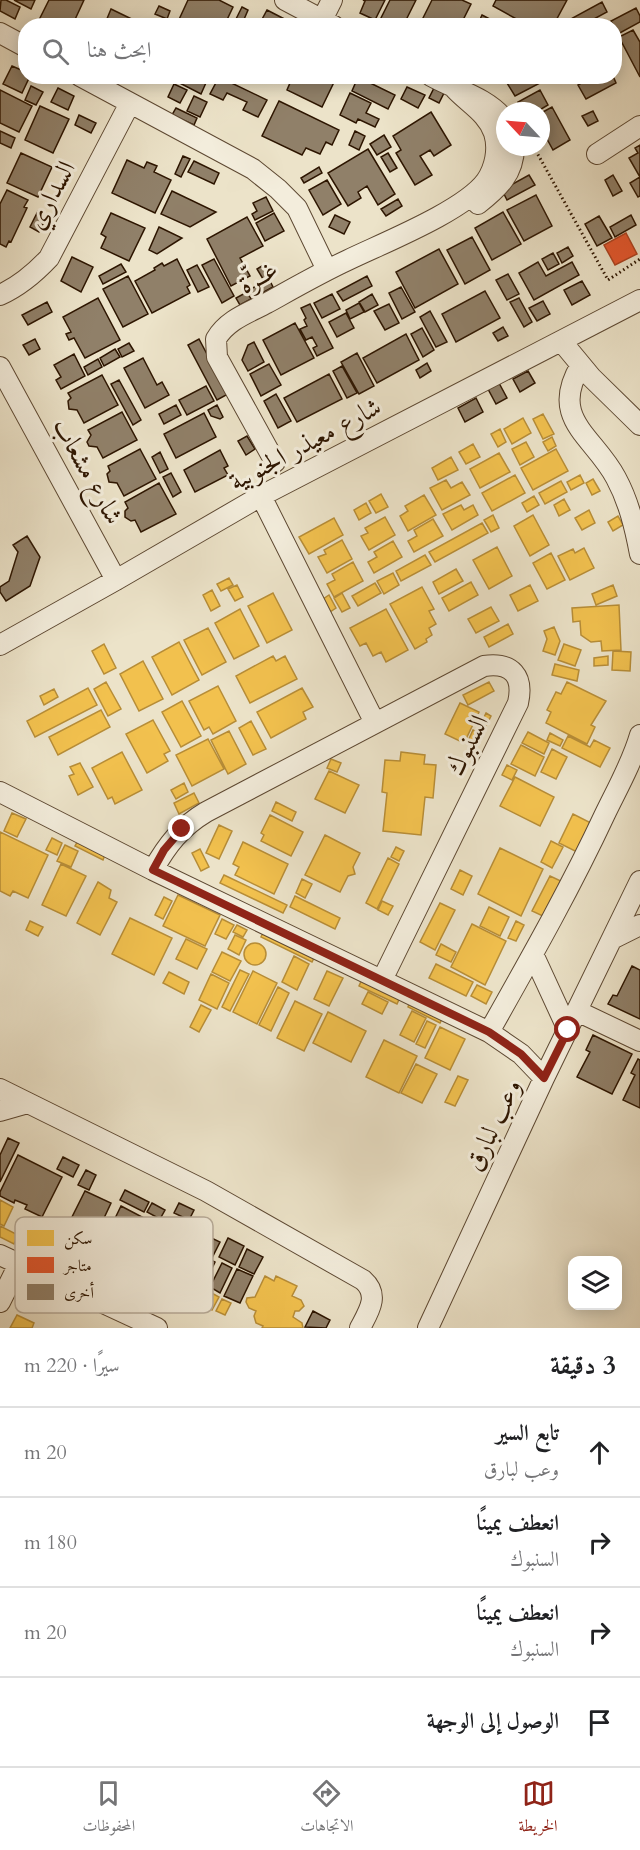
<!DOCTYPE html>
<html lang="ar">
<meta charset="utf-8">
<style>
body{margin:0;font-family:Cardo,Amiri,serif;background:#f6f6f6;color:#202124;direction:rtl}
.controls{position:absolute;right:18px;bottom:18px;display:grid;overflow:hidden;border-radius:12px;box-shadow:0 3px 15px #0003}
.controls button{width:54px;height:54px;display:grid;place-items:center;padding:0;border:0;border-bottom:2px solid #e0e0e0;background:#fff;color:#202124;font:30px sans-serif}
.compass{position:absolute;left:496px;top:102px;width:54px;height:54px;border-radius:50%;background:#fff;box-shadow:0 3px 15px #0003;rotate:296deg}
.stop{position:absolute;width:18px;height:18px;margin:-14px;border:4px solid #8f2418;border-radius:50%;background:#fff}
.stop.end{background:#8f2418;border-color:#fff;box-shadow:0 2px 6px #0008}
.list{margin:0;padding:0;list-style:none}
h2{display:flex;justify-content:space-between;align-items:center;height:78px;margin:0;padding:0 24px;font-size:26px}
h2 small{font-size:20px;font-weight:400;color:#757577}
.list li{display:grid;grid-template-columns:39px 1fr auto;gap:18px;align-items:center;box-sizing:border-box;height:90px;padding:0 24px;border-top:2px solid #e0e0e0}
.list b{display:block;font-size:22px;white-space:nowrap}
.list p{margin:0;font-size:20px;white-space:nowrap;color:#757577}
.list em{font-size:20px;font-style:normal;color:#757577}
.icon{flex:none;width:33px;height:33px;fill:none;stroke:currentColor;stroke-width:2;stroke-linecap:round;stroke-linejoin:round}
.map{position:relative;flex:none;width:640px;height:1328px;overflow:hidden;direction:ltr}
.search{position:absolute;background:#fff;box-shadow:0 3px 15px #0003;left:18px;right:18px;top:18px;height:66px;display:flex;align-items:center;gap:15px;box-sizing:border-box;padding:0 21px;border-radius:24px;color:#757577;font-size:22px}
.sheet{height:438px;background:#fff}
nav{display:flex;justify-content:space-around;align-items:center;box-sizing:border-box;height:84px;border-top:2px solid #e0e0e0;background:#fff;font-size:16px;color:#757577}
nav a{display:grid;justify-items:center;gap:3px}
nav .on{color:#8f2418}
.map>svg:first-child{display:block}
</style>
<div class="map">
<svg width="640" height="1328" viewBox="0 0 640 1328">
<rect width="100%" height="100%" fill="#ece3c9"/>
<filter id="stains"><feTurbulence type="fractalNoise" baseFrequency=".00333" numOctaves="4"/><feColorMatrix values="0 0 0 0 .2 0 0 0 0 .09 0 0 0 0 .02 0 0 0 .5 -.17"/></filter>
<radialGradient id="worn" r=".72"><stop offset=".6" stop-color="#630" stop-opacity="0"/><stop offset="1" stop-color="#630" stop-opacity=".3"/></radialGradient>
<!-- homes -->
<path fill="#f2c14e" stroke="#b78d37" stroke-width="1.5" d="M543,414L554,434L543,439L533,419Z
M523,418L531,433L512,444L504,429Z
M500,429L506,442L498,447L491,434Z
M552,437L556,446L548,451L543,442Z
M526,442L534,457L520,465L512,449Z
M473,444L480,457L466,464L459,452Z
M556,449L568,471L533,490L521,468Z
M499,453L510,472L480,488L470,469Z
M451,457L458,470L438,480L432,468Z
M515,475L525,493L492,511L482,493Z
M580,475L584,483L571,490L567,482Z
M593,479L600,491L592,495L586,483Z
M446,480L451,488L462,482L470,495L442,510L430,488Z
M561,481L567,492L545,504L539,493Z
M381,494L388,507L376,513L369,501Z
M424,495L436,515L408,531L400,516L408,511L405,506Z
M534,496L539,505L527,512L522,503Z
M564,499L570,510L559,516L554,505Z
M366,503L371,513L359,520L354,510Z
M461,505L464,510L473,505L478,515L452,530L443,514Z
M589,510L595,523L582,530L575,518Z
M493,515L499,528L491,532L484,520Z
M533,515L549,545L530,556L514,526Z
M618,516L623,525L613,531L608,522Z
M385,517L395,535L369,550L361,536L368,533L365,528Z
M334,518L343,535L309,554L299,537Z
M433,519L443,536L414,552L408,541L417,536L414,530Z
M482,523L488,533L435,562L429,552Z
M342,540L352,559L327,573L318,557L326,554L324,550Z
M393,541L402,557L374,573L368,562L377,557L374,552Z
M497,547L512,576L489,589L473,560Z
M584,548L594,568L570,580L558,556L573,549L575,553Z
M551,553L565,580L547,589L533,563Z
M425,555L431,565L401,581L396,571Z
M353,562L363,581L334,597L327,584L335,580L332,574Z
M456,569L463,581L439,594L433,582Z
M393,573L399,585L384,594L377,581Z
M229,578L233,585L221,591L217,584Z
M471,582L478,595L449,611L442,598Z
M375,583L381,593L358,606L352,596Z
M237,585L243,597L235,601L228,589Z
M530,585L538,601L518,611L510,595Z
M613,585L617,596L596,605L592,594Z
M422,587L434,609L429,611L436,624L429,628L432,635L426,639L427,642L415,649L390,604Z
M212,590L220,606L211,611L203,595Z
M273,593L292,630L267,643L248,606Z
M342,593L350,608L342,612L334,598Z
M329,595L336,608L330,612L323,599Z
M619,605L621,650L602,651L601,641L591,642L581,635L580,621L573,622L572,608Z
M491,607L499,621L476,633L468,619Z
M240,609L259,646L234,659L215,623Z
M386,609L408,650L386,662L381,652L373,656L366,643L360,646L350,628Z
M508,624L513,634L489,647L484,637Z
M554,627L560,641L555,655L543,651L547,639L544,631Z
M208,628L226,662L202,675L184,640Z
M179,642L199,680L172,695L152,657Z
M104,644L116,668L104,674L92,651Z
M564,644L581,650L575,666L558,660Z
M613,651L631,652L630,671L612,670Z
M273,656L276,661L285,656L297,679L250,703L236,676Z
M608,656V665L594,666V658Z
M143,661L163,699L139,711L120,674Z
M555,664L579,670L577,681L552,675Z
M106,682L121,709L108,716L94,689Z
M489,682L494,691L468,705L463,695Z
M567,682L606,701L591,725L595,727L587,744L546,723L551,712L547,710L556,692L561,694Z
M218,686L236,721L213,734L209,727L204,730L189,701Z
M88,688L97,705L35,737L27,721Z
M302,688L313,707L303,712L306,719L271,738L257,712Z
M54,689L58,697L44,705L40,696Z
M182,701L201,736L181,747L162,712Z
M460,703L479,712L464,743L445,734Z
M101,710L110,727L58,755L49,737Z
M486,713L491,716L483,732L478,730Z
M153,720L170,751L164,754L168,761L147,773L126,734Z
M251,721L266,749L253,755L239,728Z
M473,730L480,734L475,745L468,741Z
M229,731L246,764L228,774L211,740Z
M528,732L549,743L544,754L522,743Z
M550,733L563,740L560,746L547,740Z
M568,736L590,747L594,740L610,748L600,767L562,748Z
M208,739L224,769L192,786L176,755Z
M521,745L544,757L535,776L511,764Z
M552,749L567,757L556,779L541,772Z
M122,752L142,790L115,804L112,797L108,799L92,768Z
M401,752L425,755L424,764L436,765L433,798L425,797L421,835L383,831L387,793L382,792L385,760L400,761Z
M331,759L341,763L337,772L327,768Z
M80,763L93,787L78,795L69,776L74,774L70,767Z
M507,765L517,770L512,780L502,775Z
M329,771L359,785L345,813L315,799Z
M515,777L554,797L540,826L500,806Z
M184,783L188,792L176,799L171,790Z
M194,793L199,803L179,814L174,803Z
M276,802L296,812L292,821L272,811Z
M12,813L26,819L17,837L4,831Z
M573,814L591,823L577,852L559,843Z
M270,815L303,832L291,856L261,841L264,835L261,833Z
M219,825L232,831L219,859L206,853Z
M0,832L48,855L28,898L13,891L10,896L0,891Z
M325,835L360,853L353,867L355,874L348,876L340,892L305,875Z
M52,838L62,843L57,855L46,850Z
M79,839L106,852L103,860L75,846Z
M551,841L563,847L552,868L541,862Z
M243,842L288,864L274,894L235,875L239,867L233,864Z
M65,845L78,851L71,867L57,861Z
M396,847L404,851L399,861L391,857Z
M500,848L543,869L521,916L478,894Z
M200,849L209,867L201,871L192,853Z
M388,858L399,864L377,909L366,903Z
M61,864L86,876L66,916L42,905Z
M460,870L472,876L463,895L451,889Z
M224,875L287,905L283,913L220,883Z
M550,876L563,882L545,917L532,911Z
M302,879L312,884L305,898L296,893Z
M98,882L111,890L109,898L117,902L100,935L77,923Z
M178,895L220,915L205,946L163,926Z
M295,896L340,918L335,929L290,907Z
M164,897L172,901L163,919L155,915Z
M382,901L393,906L388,915L378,910Z
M440,903L455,910L435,950L420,942Z
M489,907L509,917L500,936L480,926Z
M130,918L172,938L154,975L112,954Z
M222,919L234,925L226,939L215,934Z
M30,921L43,927L38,936L26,930Z
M516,921L524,925L516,941L508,938Z
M472,924L506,941L485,985L451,967Z
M237,925L247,930L243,937L233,932Z
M266,927L317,952L312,962L261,937Z
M235,935L246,940L239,955L228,949Z
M186,939L207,949L197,969L176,959Z
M244 954a11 11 0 1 1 22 0a11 11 0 1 1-22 0Z
M441,944L456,952L451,962L436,955Z
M222,952L241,961L230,981L212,972Z
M294,956L309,964L297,990L282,982Z
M436,964L473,982L466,996L429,978Z
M240,970L249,974L230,1011L222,1007Z
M253,971L277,983L257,1024L233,1012Z
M327,971L343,978L329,1006L314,999Z
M169,972L189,982L184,994L163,983Z
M211,974L229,983L217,1009L199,1000Z
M363,977L401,995L397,1004L359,986Z
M477,985L492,992L486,1004L471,996Z
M278,987L289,993L271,1031L259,1025Z
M368,992L388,1002L382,1014L362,1004Z
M411,999L444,1015L440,1023L408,1007Z
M295,1001L322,1014L304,1051L277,1038Z
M201,1005L211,1010L199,1032L190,1027Z
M412,1011L426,1018L414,1042L400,1035Z
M328,1012L366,1031L351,1062L313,1043Z
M427,1021L436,1025L425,1048L416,1044Z
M440,1027L465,1039L450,1070L425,1058Z
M384,1040L417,1056L399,1093L366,1077Z
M416,1064L437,1074L422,1103L401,1093Z
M458,1076L468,1080L455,1106L445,1102Z
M0,1200L13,1207L4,1226L0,1224Z
M0,1226L18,1235L14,1244L0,1237Z
M265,1276L274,1281L276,1276L297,1286L292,1296L301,1300L304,1306L299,1311H295L293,1317L302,1323L303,1328H262L263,1326L256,1323L254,1316L256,1311L249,1308L246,1302L247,1298L255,1297Z
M208,1291L219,1297L212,1310L201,1304Z
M222,1299L231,1303L225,1315L216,1311Z
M17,1315L34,1323L32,1328H10Z"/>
<!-- shops -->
<path fill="#e4572e" stroke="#ad4320" stroke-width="1.5" d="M626,233L637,254L615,265L604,245Z"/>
<!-- building -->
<path fill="#908069" stroke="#2d1500" stroke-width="1.5" d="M1,0H6L20,7L15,19L0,11Z
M14,0H35L31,9Z
M49,0H84L72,26H45L38,22Z
M188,0H219L233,7L224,26H176Z
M363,0H385L375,20L360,13L365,1Z
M390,0H416L403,26H397L381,18Z
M432,0H462L471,4L460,26H419Z
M496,0H567L553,26H529L493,6Z
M602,2L607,12L581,26H569L567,21Z
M159,6L170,11L167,19L155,14Z
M242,7L248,10L242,24L235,21Z
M636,8L640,16V22L618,34L611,21Z
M111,9L142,24V26H104Z
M267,10L298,26H264L260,23Z
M482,15L503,26H477Z
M633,30L640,42V77L619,37Z
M12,66L26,72V76H30L22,93L3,84Z
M166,76H209L201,94Z
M293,76H337L322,107L287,90Z
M519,76H539L542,82L515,96L507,83Z
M593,76H613L616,83L586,99L578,85Z
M219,77L267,100L258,117L243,110L247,102L227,93L223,100L210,94Z
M358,77L395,95L388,109L352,91Z
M174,84L187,90L180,103L168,97Z
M31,86L43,92L36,105L25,100Z
M407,87L425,95L418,108L401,99Z
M58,88L74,96L68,110L51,102Z
M434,88L444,93L439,103L429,98Z
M0,90L32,106L19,132L0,123Z
M540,90L548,105L538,111H523L518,102Z
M350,93L371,103L366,113L379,119L375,127L358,119L356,123L340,115Z
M194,96L207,102L200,117L187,111Z
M279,101L339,130L332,145L326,142L320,154L306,148L302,155L262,136Z
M40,106L69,119L53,153L25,140Z
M552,107L570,140L553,150L541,128V113Z
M176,108L197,118L194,125L172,115Z
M593,111L598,121L588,126L582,116Z
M431,112L451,145L434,156L430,150L420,156L432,175L415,185L396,153L401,150L393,136Z
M79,115L96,123L91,133L75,125Z
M0,131L15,138L11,148L0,143Z
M355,131L365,136L359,150L349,145Z
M384,135L391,147L377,155L370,144Z
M640,145V196L638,197L630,183L640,177L629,158L638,153L635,148Z
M368,149L395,194L378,205L367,186L358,192L361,198L348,206L328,173Z
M21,153L52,167L38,197L7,183Z
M388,153L397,168L390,172L381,157Z
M183,156L190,159L181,177L175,174Z
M127,160L144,168L147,162L157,166L154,172L171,180L155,213L112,193Z
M194,161L219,173L214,184L188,172Z
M319,167L322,173L304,183L301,178Z
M529,175L535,185L507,200L502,190Z
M613,175L622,191L613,196L605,180Z
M327,180L341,204L323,215L309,190Z
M7,190L28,200L24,207L27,208L11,242L9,241L6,247L0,244V204Z
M172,191L216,212L190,227L161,214Z
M536,195L552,226L524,241L507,210Z
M266,197L273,211L255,220L252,214L257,211L253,203Z
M398,199L402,206L386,216L381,209Z
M38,211L47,216L39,232L30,227Z
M503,212L521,244L492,260L475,228Z
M111,213L145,228L129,261L101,248L106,237L101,234Z
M274,213L284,231L265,241L256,223Z
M335,215L350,222L344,234L329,227Z
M631,215L636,225L615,237L610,227Z
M599,216L612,238L597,246L585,224Z
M247,217L263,246L240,258L250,276L231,286L207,239Z
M159,227L182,238L157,254L149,250Z
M472,237L490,270L465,284L447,250Z
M568,247L573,256L562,263L557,253Z
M439,249L458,284L415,308L396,272Z
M553,253L559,264L548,270L542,259Z
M72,257L93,267L81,292L61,281Z
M177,259L190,285L187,287L190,293L152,313L135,281L155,270L154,268L162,263L164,266Z
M214,259L234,296L222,303L202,265Z
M538,262L546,276L572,262L579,275L534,300L519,273Z
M121,264L126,272L103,284L99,276Z
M265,264L271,275L263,279L257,269Z
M197,265L209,287L198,292L187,270Z
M508,274L519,294L507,300L496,280Z
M128,276L148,314L123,327L103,289Z
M367,276L372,286L343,301L337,292Z
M269,279L273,287L253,298L249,290Z
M582,281L590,295L572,305L564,290Z
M401,287L415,312L402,319L389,293Z
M485,291L500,318L456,342L442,314Z
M247,292L251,299L240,305L236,298Z
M332,294L340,309L322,318L314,303Z
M372,294L378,305L365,312L359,302Z
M98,298L120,340L85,358L74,338L69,340L66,334L71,332L63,317Z
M519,298L532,322L524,327L510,302Z
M543,301L550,314L537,321L529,308Z
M47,302L52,312L28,325L22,315Z
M359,303L364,312L350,319L346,310Z
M310,304L333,348L317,356L313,348L317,346L312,337L306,340L300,329L307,326L304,320L306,318L301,308Z
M389,304L399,323L385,330L374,311Z
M430,311L447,342L436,347L420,317Z
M346,313L354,328L337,337L329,322Z
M295,323L314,358L281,375L263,340Z
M503,327L508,336L498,341L493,333Z
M422,328L434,350L423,357L411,334Z
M406,334L419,360L377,383L363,358Z
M35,339L40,349L29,355L23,345Z
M199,339L228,394L217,400L188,345Z
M254,342L264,362L248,371L242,360L248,345Z
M129,343L134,351L122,357L118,349Z
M115,349L120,357L104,366L100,358Z
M357,353L374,386L359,394L341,362Z
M74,354L85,376L61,389L56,380L61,377L54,365Z
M143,358L157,385L162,382L169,395L145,408L124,368Z
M98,359L102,367L88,375L84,367Z
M427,363L431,371L420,378L416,370Z
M269,364L281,385L261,396L250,374Z
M342,366L357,393L347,398L333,371Z
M528,371L535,383L520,392L513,379Z
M329,374L342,399L297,422L284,398Z
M102,375L118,405L84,423L77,410L69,409L68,401L71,398L68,393Z
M119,380L141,420L133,425L111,384Z
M499,383L507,398L496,404L488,389Z
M206,386L214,401L187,415L179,400Z
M276,394L291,421L278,428L264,401Z
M476,398L483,412L465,422L458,408Z
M176,405L181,415L164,424L159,414Z
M217,405L223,417L220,419L211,416L208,410Z
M122,412L137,440L103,458L97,447L89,446L87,442L91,435L88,430Z
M204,413L216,437L176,458L164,434Z
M247,436L255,449L246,455L238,441Z
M140,449L156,479L124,496L117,483L109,482L107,474L110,471L108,466Z
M220,450L228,466L224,468L228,475L195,492L184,470Z
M160,452L168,469L160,473L152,457Z
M171,473L181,492L173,497L163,477Z
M159,483L176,514L141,532L135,520L131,521L125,517V511L128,508L125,502Z
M27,536L40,557L30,586L6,601L0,592V587L9,581L18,552L13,545Z
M632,966L640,970V1019L608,1004L613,995L617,996Z
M593,1035L632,1054L612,1094L577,1077L590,1052L586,1050Z
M638,1059L640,1060V1108L623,1100L635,1075L631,1073Z
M8,1138L19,1143L0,1182V1155Z
M18,1155L62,1177L42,1217L25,1209L27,1205L15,1200L14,1203L0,1196V1192Z
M63,1157L79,1165L73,1177L57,1169Z
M86,1170L96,1175L89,1190L78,1185Z
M125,1190L149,1202L144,1212L120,1200Z
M85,1191L111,1203L97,1233L88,1229L87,1232L69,1223Z
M152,1203L165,1210L160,1219L147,1212Z
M179,1203L194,1210L189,1220L174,1213Z
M121,1206L146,1219L131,1251L123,1248L122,1250L109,1244L110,1241L105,1239Z
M165,1223L192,1236L195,1230L220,1242L211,1260L215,1262L206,1281L196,1276L185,1279L182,1278L179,1284L144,1266Z
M228,1238L244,1246L235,1265L219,1257Z
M247,1249L263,1257L254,1274L239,1267Z
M222,1263L232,1268L220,1293L210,1287Z
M237,1269L253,1276L240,1303L224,1296Z
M313,1311L330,1320L326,1328L305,1327Z"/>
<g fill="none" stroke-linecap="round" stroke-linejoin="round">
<defs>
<path id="minor" d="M285,0L334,26
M322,20L332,0
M0,33L26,47
M80,76L253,169L278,189L297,208L327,270
M431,76C456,90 487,97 505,120
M597,154L640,126
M478,204C498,188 514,174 514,147
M0,295C20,286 34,274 49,258L130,103
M562,342L591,377L640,425
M581,365C548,419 594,436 616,478C629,502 635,528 640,554
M0,367L116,580
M275,462L217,357L216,339C227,320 248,313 267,303C294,288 320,273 348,260C383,243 464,211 486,181C495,168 499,149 494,133C487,113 469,104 455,89
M261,496L375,723
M0,645L116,580L261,496L640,300
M0,792L153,870L489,1032L521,1054L544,1078
M153,870C167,845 181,827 206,812L484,666C512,662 524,676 518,703L382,980
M612,939L640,925
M533,954L568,1030
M577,1011L640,1041
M489,1032C529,961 570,889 605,814C617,789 632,763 640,735
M0,1089L206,1191L363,1280C380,1295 369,1311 360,1328
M0,1111L28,1103
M0,1255L157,1328
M0,1302L19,1264
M428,1328L544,1078L640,881"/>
</defs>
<!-- minor casing -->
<use href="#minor" stroke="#5d4832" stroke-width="22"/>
<!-- path -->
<path stroke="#2d1500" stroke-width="3" stroke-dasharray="1.5 3" stroke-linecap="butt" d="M531,150L536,151L608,280L640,259"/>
<!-- minor -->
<use href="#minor" stroke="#f3eddc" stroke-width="20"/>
</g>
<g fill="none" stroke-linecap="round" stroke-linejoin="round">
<!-- route -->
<path stroke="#8f2418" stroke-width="8" d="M182,829L164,850L153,870L489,1032L521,1054L544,1078L568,1030"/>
</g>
<g text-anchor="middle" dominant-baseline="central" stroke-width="6" stroke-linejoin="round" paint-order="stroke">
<!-- street labels -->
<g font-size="26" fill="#2d1500" stroke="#f3eddc">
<text transform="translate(51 195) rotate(-62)">السداري</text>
<text transform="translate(258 277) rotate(-29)">غــرّة</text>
<text transform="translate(305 444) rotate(-28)">شارع معيذر الجنوبية</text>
<text transform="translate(88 471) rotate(61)">شارع مشعاب</text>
<text transform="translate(467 745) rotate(-64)">السنبوك</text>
<text transform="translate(493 1125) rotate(-65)">وعب لبارق</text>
</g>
</g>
<!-- legend -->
<rect x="15" y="1217" width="198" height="96" rx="9" fill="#f3eddc" stroke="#b8ac9a" stroke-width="1.5"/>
<rect x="27" y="1230" width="27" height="16" fill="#f2c14e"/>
<rect x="27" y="1257" width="27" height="16" fill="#e4572e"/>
<rect x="27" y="1284" width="27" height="16" fill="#908069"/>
<g font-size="16" fill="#2d1500">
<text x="64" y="1244">سكن</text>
<text x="64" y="1271">متاجر</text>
<text x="64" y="1298">أخرى</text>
</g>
<rect width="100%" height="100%" filter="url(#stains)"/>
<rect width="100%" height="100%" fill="url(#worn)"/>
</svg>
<div class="controls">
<button><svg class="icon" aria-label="layers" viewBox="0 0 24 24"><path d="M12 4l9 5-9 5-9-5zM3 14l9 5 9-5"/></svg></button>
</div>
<svg class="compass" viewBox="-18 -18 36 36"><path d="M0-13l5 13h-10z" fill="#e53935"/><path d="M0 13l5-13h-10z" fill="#757577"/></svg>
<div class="stop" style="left:568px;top:1030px"></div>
<div class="stop end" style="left:182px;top:829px"></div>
<div class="search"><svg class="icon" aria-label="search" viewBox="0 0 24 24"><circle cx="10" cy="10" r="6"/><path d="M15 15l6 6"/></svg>ابحث هنا</div>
</div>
<section class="sheet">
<h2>3 دقيقة<small>سيرًا · 220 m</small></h2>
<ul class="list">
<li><svg class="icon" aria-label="ahead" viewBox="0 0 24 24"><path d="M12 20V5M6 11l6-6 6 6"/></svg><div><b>تابع السير</b><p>وعب لبارق</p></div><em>20 m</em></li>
<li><svg class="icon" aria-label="right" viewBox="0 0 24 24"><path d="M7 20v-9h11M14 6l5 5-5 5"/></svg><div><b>انعطف يمينًا</b><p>السنبوك</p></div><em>180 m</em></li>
<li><svg class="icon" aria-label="right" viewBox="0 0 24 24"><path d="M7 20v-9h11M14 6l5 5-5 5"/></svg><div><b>انعطف يمينًا</b><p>السنبوك</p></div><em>20 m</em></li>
<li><svg class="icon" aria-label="arrive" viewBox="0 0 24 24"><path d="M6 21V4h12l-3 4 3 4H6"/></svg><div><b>الوصول إلى الوجهة</b></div></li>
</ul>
</section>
<nav>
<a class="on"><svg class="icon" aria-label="map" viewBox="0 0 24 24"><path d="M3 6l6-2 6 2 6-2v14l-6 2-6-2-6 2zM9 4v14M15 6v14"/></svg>الخريطة</a>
<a><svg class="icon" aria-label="directions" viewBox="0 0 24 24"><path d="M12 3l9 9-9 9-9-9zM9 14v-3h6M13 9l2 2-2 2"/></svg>الاتجاهات</a>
<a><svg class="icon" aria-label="saved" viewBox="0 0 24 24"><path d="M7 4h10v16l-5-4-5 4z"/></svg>المحفوظات</a>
</nav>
